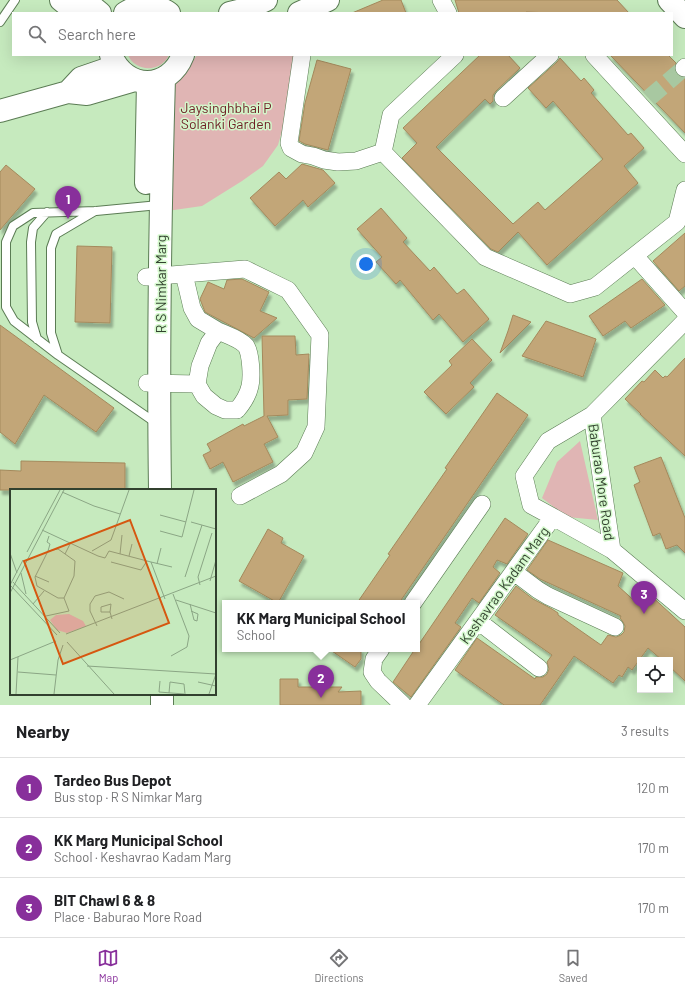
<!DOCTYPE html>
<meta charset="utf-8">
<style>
body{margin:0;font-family:Barlow,sans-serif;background:#f2f2f2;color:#202124}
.controls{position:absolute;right:12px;bottom:12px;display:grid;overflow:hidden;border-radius:0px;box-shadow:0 4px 16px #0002}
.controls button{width:36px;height:36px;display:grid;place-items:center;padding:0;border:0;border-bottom:1px solid #e0e0e0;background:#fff;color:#202124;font:20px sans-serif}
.you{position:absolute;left:366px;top:264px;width:14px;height:14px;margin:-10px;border:3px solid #fff;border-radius:50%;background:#1a73e8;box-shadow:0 0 0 6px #1a73e833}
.badge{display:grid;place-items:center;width:26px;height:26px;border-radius:50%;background:#882f9b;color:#fff;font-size:13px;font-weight:700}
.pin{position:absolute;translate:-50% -33px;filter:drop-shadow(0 1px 2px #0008)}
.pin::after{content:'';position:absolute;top:21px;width:14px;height:12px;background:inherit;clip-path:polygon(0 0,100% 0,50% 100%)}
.popup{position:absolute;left:222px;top:600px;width:198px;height:52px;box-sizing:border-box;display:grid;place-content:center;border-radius:0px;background:#fff;filter:drop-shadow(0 1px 3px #0005);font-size:13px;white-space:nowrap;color:#757577}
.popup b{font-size:15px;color:#202124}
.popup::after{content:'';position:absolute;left:50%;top:100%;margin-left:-8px;border:8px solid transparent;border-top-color:#fff}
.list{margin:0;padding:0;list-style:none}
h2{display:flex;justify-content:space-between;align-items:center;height:52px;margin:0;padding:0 16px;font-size:17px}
h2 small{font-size:13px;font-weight:400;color:#757577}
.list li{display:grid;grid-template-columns:26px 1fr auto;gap:12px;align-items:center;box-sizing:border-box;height:60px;padding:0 16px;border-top:1px solid #e0e0e0}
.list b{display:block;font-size:15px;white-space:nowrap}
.list p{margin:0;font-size:13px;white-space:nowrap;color:#757577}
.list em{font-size:13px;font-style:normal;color:#757577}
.icon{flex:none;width:22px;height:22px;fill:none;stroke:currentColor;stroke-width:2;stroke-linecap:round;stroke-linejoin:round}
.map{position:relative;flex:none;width:685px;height:705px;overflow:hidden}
.search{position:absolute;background:#fff;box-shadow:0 4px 16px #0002;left:12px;right:12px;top:12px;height:44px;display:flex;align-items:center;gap:10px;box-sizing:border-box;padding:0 14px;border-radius:0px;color:#757577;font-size:15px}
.sheet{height:232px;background:#fff}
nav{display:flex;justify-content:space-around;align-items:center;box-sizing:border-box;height:56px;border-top:1px solid #e0e0e0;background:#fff;font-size:11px;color:#757577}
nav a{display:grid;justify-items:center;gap:2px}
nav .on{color:#882f9b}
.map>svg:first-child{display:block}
</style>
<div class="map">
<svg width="685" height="705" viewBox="0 0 685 705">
<defs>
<filter id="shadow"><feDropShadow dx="2.5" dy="4.5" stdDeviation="1" flood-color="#0004"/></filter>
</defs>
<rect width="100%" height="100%" fill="#c6eabe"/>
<!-- green -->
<path fill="#e0b5b4" d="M128,55H169C161,73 135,72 128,55Z
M197,55H295L290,103L278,145L263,166L242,181L202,206L167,211L168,91L182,77Z
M580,441L598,520L567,517L542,498L557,462Z"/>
<!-- building -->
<path fill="#c2a678" stroke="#a4895c" filter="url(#shadow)" d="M383,0H401L406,13H352Z
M455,0H617L629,13H551L526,12L525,13H459Z
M480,55H508L520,68L496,91L493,95V101L490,104L485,99L436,147L513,224L538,202L545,210L603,159L553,101L546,108L528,88L557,62L560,58L581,81L584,78L594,90L591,93L628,135L631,133L644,148L624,166L638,183L547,265L518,232L498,252L491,249L402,158L417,143L403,128Z
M610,55H668L676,63L674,70L677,75L681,78H685V133Z
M317,60L351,69L328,150L305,144L299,141L305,103Z
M302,164L323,170L335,183L308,207L303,200L275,226L250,198L279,172L286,179Z
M6,165L35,189L0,230V172Z
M381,208L407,238L403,242L430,271L434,267L457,294L464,289L489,319L463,342L439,314L433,320L400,280L396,284L376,262L382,257L357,229Z
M685,233V286L679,291L653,261Z
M77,246L112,247L110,323L75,322Z
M242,279L269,292L260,311L277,318L254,338L205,312L200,299L208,282L224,289L227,280Z
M642,279L665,305L631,328L625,321L603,336L589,316Z
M513,315L531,322L500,353L508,331Z
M546,321L596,339L583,377L522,356Z
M0,325L114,408L96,432L44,395L15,444L0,432Z
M262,336H295L296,355L309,354L307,399L288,400V415L267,416L278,437L264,444L273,462L233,482L223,462L210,469L203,455L211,451L207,444L243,424L244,426L264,416Z
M472,339L492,360L470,383L474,387L446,414L424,392L452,365L449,361Z
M685,358V456L640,414H641L625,399L642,381L644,382L655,370L663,378L665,376L667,377Z
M497,393L528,415L399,603H357L390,555L388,554L447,469L445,468Z
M661,457L685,518V553L677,545L666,549L660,533L653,536L634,485L640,482L634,467Z
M21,461L125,463V490H0V470L21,471Z
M505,518L528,534L507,564L497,560L493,567L500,573L479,603L472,598L455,623L461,627L411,697L393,682L415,649H417V647Z
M268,529L283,538L281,543L304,556L278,603L239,581Z
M548,540L623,573L618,586L638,604L648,593L685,627V681L670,667V660H662L648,648L632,670L628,667L622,677L619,675L613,683L574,656L540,705H504L455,670L477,638L535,679L536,677H543L547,674L549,669L547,662L552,655L495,615L516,586L533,599L552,609L558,613V615L601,645L608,635L616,637L621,635L624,632L625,626L623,622L620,618L621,616L540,579L527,570Z
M329,649H361V659L355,667Z
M280,679H298V687H342L338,692L361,691V705H280Z"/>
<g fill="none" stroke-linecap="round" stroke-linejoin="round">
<!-- street-tunnel -->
<path stroke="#a8c8a1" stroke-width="17" stroke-dasharray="17 8" stroke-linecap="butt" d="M649,98L684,68"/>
<defs>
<path id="lane" d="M0,22L15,0
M37,339L32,322L31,242L33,228L47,212
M58,355L51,333V248L56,234L95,211
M156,423L58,355L14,321L6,307V242L13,226L33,213L96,211L159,205"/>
<path id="street" d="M441,0L448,13
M302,55L289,143L291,148L302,154L313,156L324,160L338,162L356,161L383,152
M455,55L391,115L383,152L485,257L570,294L595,287L677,222L685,190
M594,55L685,154
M684,68L685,67
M503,98L550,55
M635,256L685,312
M184,274L192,308L198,319L218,331
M146,277L245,269L288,290L320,335L316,427L304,453L281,474L240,496
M218,331C227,335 240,339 246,346C251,354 252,377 250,386C248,395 243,403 237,410H225L216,406L204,396L197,384L200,366L209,343Z
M147,383L197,384
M592,415L612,550L685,611
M553,517L612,550
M514,572L538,590L548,596L615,627
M413,603L482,504
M478,621L539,668
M381,649L374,659L372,672L378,681L403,705
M417,705L553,517L531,505L524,476L548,441L592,415L685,321"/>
<path id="secondary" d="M61,0L77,13
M84,0L100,13
M669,0L685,17
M125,13C139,4 156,4 169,13
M230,13L246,9L266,0
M299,13L328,0
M111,55C126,91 169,91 183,55
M68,92L87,94L135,80
M0,111L68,92L81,78L116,66
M146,183L148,82
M160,490C158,353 160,216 164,78
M162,694V705"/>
</defs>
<!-- lane casing -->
<use href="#lane" stroke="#5b7c54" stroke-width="10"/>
<!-- street casing -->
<use href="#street" stroke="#5b7c54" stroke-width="18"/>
<!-- secondary casing -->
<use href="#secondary" stroke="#5b7c54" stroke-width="24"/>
<!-- lane -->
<use href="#lane" stroke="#fff" stroke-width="8"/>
<!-- street -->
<use href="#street" stroke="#fff" stroke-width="17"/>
<!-- secondary -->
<use href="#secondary" stroke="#fff" stroke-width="22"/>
</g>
<g text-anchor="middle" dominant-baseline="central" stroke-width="3" stroke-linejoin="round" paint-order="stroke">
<!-- park labels -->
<g font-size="14" fill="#6e1c24" stroke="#d3f8cb">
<text x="226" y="107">Jaysinghbhai P<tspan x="226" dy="16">Solanki Garden</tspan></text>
</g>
<!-- street labels -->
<g font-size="14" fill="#32412f" stroke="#d3f8cb">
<text transform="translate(160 284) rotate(-90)">R S Nimkar Marg</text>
<text transform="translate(602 482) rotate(82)">Baburao More Road</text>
<text transform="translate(504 585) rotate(-54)">Keshavrao Kadam Marg</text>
</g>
</g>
<!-- overview -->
<g transform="translate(10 489)">
<rect width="206" height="206" fill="#c6eabe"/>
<path d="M59,125L73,132L76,137L57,144L47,141L40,131L46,126Z" fill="#e0b5b4"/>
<path fill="none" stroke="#8ba685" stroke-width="1" d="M52,3L84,17L110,25M150,26L176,33M181,33L206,40M32,41L88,67L95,69L99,62L141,73L155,110M150,42L172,48L184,1M48,60L65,72L64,87L54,109H48L27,97L25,88L38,62ZM38,62L40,55L37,53L39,47M82,62L101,51L119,1M17,63L50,1M0,64L7,84M55,65L61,53M110,65L112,46M119,67L122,55M101,73L131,81L137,72M141,73L162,78M147,75L151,59M11,84L16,105M25,87L39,93M175,88L192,36M200,92L206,71M3,93L50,144M0,96L13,71M190,96L188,88L202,44M1,97L47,146M0,104L54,1M166,111L206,124M23,115L34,102M180,115L184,131L187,132L188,125L181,122M100,123H91V118L101,115L100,123L102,130M36,127L59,122L54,109M87,137L80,122V115L85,107L99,103L114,110M56,145L206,87M57,153L104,205M161,167L177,158L179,147L163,105M0,171L46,152M77,177L206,185M8,183L46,186M150,192L149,203L174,205M188,193L206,197M159,204L160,193L174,195L175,205M6,205L8,168M44,205L48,171L53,156M199,205L206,185"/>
<path fill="#d65710" fill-opacity="0.15" stroke="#d65710" stroke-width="2" d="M120,31L159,134L53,175L14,72Z"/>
<rect width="206" height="206" fill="none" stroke="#32412f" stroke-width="2"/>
</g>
</svg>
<div class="controls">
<button><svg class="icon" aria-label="locate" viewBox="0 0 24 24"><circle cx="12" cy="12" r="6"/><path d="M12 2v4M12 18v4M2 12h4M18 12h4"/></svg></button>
</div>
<div class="you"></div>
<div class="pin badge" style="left:68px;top:219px">1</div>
<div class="pin badge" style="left:321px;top:698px">2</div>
<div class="popup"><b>KK Marg Municipal School</b>School</div>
<div class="pin badge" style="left:644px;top:614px">3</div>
<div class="search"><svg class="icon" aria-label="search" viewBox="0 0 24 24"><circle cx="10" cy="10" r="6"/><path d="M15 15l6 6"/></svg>Search here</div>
</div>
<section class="sheet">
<h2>Nearby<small>3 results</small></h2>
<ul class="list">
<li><span class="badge">1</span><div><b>Tardeo Bus Depot</b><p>Bus stop · R S Nimkar Marg</p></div><em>120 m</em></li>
<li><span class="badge">2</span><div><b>KK Marg Municipal School</b><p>School · Keshavrao Kadam Marg</p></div><em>170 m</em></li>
<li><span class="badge">3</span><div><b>BIT Chawl 6 &amp; 8</b><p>Place · Baburao More Road</p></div><em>170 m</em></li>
</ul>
</section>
<nav>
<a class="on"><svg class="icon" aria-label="map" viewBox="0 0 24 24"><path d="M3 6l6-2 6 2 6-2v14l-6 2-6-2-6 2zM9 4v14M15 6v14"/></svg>Map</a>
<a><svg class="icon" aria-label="directions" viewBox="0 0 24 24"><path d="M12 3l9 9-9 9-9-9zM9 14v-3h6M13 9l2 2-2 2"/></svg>Directions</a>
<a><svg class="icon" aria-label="saved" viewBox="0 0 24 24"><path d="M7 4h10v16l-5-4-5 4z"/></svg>Saved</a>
</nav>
